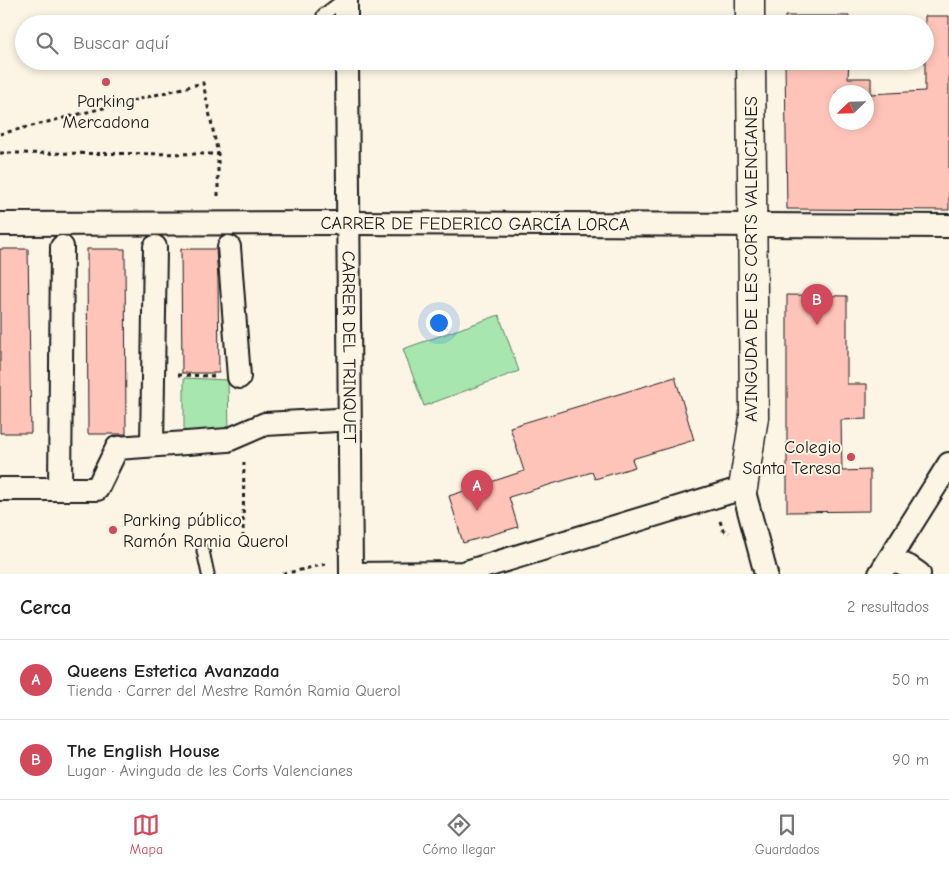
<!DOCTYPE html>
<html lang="es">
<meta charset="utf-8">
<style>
body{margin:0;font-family:"Comic Neue",sans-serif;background:#f2f2f2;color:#222}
.compass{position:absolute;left:829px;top:85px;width:45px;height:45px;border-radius:50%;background:#fff;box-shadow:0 2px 8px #0003;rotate:247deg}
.you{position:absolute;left:438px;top:322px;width:18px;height:18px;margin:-12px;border:4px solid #fff;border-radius:50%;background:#1a73e8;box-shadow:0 0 0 8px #1a73e833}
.badge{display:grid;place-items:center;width:32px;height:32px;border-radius:50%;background:#d1495b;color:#fff;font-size:16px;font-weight:700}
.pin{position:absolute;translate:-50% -41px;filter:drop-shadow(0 1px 2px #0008)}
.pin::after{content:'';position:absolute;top:26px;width:18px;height:15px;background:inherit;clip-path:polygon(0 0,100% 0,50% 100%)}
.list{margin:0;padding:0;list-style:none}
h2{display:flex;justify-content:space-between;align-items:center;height:65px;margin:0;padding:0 20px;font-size:21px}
h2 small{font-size:16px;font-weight:400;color:#767676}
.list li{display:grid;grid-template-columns:32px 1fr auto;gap:15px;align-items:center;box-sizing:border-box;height:80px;padding:0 20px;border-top:1px solid #e0e0e0}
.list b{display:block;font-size:19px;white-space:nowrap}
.list p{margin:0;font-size:16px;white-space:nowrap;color:#767676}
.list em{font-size:16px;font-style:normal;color:#767676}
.icon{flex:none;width:28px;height:28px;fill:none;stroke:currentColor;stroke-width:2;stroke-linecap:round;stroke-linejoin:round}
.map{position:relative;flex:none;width:949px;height:574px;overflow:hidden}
.search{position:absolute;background:#fff;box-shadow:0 2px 8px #0003;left:15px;right:15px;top:15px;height:55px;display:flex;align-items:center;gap:12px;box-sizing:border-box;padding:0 18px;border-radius:28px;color:#767676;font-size:19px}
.sheet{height:225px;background:#fff}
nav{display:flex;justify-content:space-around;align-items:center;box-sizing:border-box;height:70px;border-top:1px solid #e0e0e0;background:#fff;font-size:14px;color:#767676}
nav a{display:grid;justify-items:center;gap:2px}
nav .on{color:#d1495b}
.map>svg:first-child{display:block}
</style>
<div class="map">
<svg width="949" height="574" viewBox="0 0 949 574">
<rect width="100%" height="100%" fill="#fcf5e5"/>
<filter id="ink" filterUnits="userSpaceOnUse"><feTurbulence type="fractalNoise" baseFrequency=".02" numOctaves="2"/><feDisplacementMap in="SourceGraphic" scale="10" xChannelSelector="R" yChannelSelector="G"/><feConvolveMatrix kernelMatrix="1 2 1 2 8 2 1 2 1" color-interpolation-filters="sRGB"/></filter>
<g filter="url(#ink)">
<!-- green -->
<path fill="#a7e6ae" stroke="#628165" d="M499,315L519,371L424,406L403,349Z
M184,378L228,380L229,432L184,433Z"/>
<!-- building -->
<path fill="#ffc4b9" stroke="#1c1c1c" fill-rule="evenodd" d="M785,16H849V24H785Z
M925,16H949V210L787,209L785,61H849L848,78H871V94L925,91ZM836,92H866V122H836Z
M0,249H28L31,433H0Z
M87,249H125L126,434H88Z
M181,249H216L218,279L219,373H182Z
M787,295L847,296V384H867V419L841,420L842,471L870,470V511L787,512Z
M675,377L694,440L632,459L635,467L595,479L592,472L509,497L518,527L463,543L449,496L524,471L510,427Z"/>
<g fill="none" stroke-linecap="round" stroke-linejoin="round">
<defs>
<path id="lane" d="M323,15L343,0
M203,551L208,574"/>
<g id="street">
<path d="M346,0V24"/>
<path id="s1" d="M347,61L351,574"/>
<path id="s2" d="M0,224L348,223L949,226"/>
<path d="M229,247L239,377"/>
<path d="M152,445L155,247"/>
<path d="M0,489H97L117,448L228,440L265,424L337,420"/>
<path d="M60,489L62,247"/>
<path d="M890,559L909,567L919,574"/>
<path d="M351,574L463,573L743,488L766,574"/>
<path d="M880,574L949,464"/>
</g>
<path id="secondary" d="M750,0V24
M743,488L754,417L751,61"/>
</defs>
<!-- lane casing -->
<use href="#lane" stroke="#1c1c1c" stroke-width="15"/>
<!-- street casing -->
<use href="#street" stroke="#1c1c1c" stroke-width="26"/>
<!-- secondary casing -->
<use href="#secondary" stroke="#1c1c1c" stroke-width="31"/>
<!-- path -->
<path stroke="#1c1c1c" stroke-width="3" stroke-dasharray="4 4" stroke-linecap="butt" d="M0,134L203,83L218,154V199
M0,153L218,154
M178,375L215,376
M720,521L723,530L729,533
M243,538L244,459
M283,574L326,564"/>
<!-- lane -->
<use href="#lane" stroke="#fcf5e5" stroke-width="11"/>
<!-- street -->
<use href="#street" stroke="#fcf5e5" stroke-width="22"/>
<!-- secondary -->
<use href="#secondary" stroke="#fcf5e5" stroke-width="28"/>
</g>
</g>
<!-- markers -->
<g fill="#d1495b" stroke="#fcf5e5" stroke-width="2">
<circle cx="106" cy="82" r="5"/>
<circle cx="851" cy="457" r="5"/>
<circle cx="113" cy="530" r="5"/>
</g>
<g text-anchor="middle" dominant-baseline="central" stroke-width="4" stroke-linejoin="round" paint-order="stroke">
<!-- poi labels -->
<g font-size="18" fill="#1c1c1c" stroke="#fcf5e5">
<text x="106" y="101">Parking<tspan x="106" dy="21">Mercadona</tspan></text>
<text x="841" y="447" text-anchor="end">Colegio<tspan x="841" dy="21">Santa Teresa</tspan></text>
<text x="123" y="520" text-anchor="start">Parking público<tspan x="123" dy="21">Ramón Ramia Querol</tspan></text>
</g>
<!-- street labels -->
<g font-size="18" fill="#1c1c1c" stroke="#fcf5e5">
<text stroke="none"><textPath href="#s2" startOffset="475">CARRER DE FEDERICO GARCÍA LORCA</textPath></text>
<text transform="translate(751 259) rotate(-90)">AVINGUDA DE LES CORTS VALENCIANES</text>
<text stroke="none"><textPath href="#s1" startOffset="286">CARRER DEL TRINQUET</textPath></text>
</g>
</g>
</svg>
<svg class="compass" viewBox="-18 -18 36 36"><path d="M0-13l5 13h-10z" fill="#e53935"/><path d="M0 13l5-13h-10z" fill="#767676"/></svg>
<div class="you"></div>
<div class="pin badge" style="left:477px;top:511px">A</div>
<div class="pin badge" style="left:817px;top:325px">B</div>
<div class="search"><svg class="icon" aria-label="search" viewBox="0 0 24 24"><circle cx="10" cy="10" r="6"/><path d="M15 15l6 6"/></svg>Buscar aquí</div>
</div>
<section class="sheet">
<h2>Cerca<small>2 resultados</small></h2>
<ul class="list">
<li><span class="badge">A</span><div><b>Queens Estetica Avanzada</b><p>Tienda · Carrer del Mestre Ramón Ramia Querol</p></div><em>50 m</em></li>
<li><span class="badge">B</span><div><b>The English House</b><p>Lugar · Avinguda de les Corts Valencianes</p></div><em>90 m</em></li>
</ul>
</section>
<nav>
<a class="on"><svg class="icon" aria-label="map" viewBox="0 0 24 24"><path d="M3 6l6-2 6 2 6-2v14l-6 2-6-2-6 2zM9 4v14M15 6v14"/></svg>Mapa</a>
<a><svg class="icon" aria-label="directions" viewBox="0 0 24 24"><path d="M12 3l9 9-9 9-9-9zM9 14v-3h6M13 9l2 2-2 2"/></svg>Cómo llegar</a>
<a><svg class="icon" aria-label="saved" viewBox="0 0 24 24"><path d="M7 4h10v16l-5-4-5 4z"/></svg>Guardados</a>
</nav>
